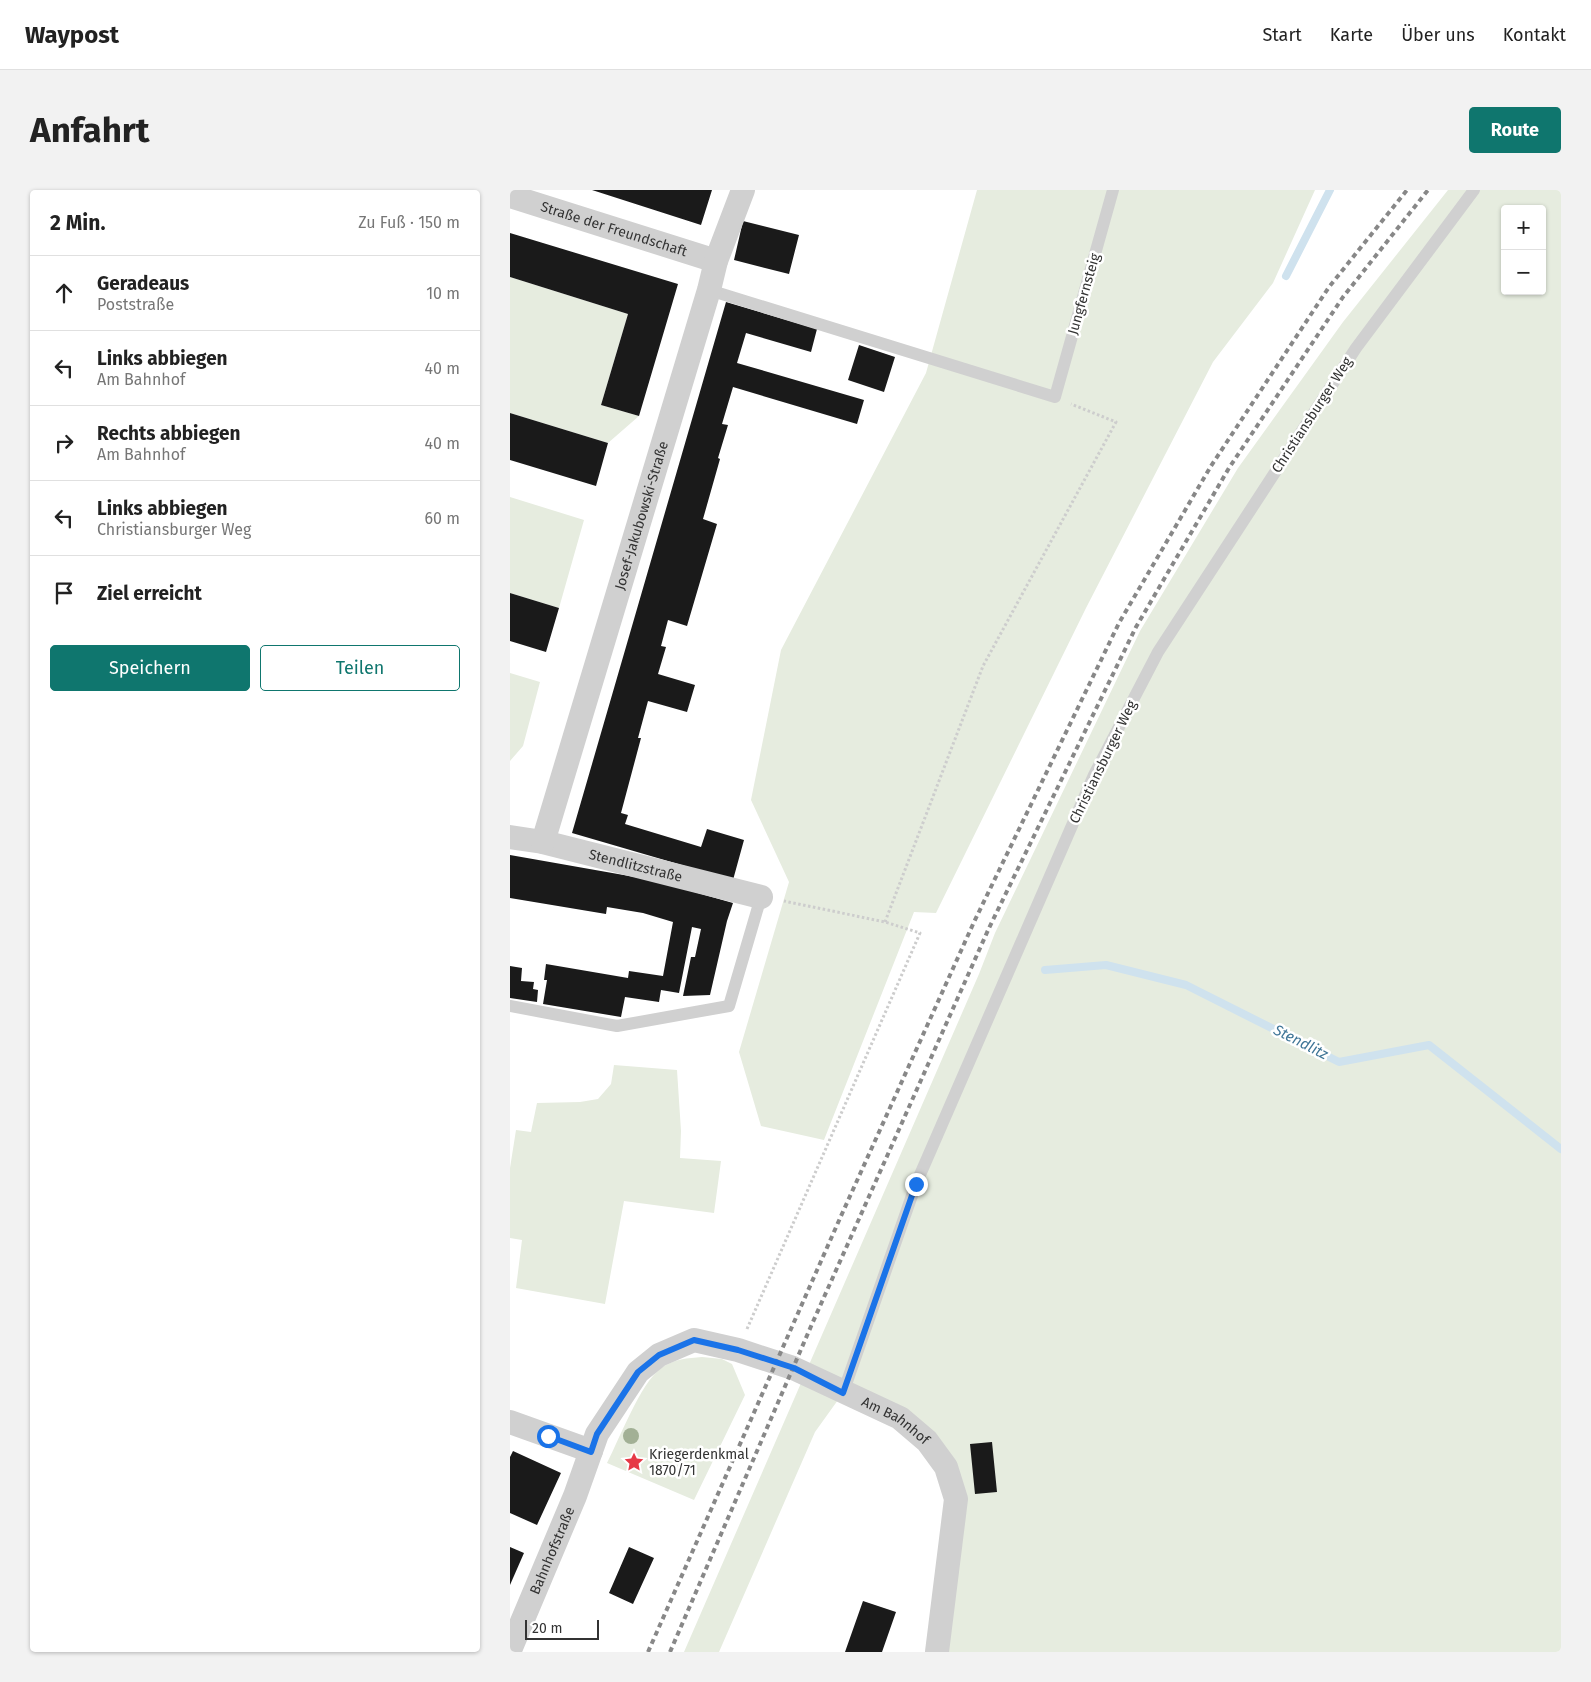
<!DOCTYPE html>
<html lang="de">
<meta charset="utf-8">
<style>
body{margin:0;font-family:"Fira Sans",sans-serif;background:#f2f2f2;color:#222}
.controls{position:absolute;right:15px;top:15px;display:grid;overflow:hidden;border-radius:5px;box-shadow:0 1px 4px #0004}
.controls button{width:45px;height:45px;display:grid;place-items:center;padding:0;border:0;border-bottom:1px solid #e0e0e0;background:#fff;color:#222;font:25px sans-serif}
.scale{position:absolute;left:15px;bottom:12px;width:74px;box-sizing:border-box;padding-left:5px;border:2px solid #333;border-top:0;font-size:14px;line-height:18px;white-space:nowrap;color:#333;-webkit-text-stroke:4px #fff;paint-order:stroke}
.stop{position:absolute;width:15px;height:15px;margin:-11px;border:4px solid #1a73e8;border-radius:50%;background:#fff}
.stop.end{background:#1a73e8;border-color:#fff;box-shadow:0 1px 5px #0008}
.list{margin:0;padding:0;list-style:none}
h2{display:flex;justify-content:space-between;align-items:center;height:65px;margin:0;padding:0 20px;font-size:21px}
h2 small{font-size:16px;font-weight:400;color:#767676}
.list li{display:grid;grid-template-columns:32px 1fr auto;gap:15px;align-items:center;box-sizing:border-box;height:75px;padding:0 20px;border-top:1px solid #e0e0e0}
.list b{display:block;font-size:19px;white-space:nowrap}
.list p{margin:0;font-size:16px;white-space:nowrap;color:#767676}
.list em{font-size:16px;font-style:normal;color:#767676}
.actions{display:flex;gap:10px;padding:15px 20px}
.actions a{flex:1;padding:11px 0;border:1px solid #0f766e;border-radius:5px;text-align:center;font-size:18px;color:#0f766e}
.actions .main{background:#0f766e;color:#fff}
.icon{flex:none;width:28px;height:28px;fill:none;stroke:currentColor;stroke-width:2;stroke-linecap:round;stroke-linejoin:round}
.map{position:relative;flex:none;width:1051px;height:1462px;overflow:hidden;border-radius:5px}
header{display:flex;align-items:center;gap:30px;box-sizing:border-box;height:70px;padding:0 25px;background:#fff;border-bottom:1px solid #e0e0e0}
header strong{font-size:24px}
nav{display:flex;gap:28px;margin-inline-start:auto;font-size:18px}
.intro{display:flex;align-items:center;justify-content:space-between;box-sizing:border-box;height:120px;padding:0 30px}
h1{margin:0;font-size:35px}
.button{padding:12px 22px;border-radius:5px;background:#0f766e;color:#fff;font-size:18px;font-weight:700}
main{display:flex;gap:30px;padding:0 30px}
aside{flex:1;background:#fff;border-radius:5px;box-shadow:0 1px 4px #0004}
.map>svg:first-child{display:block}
</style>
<header>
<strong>Waypost</strong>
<nav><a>Start</a><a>Karte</a><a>Über uns</a><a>Kontakt</a></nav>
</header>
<div class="intro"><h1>Anfahrt</h1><a class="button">Route</a></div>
<main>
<aside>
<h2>2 Min.<small>Zu Fuß · 150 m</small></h2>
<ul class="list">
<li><svg class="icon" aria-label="ahead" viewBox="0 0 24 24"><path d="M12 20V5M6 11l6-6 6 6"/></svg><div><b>Geradeaus</b><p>Poststraße</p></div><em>10 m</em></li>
<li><svg class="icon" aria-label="left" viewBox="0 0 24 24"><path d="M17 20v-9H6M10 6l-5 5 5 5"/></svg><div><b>Links abbiegen</b><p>Am Bahnhof</p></div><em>40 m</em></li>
<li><svg class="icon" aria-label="right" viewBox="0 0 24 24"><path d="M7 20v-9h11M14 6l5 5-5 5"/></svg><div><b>Rechts abbiegen</b><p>Am Bahnhof</p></div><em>40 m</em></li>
<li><svg class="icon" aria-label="left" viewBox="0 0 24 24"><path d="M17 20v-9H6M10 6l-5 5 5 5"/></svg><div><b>Links abbiegen</b><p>Christiansburger Weg</p></div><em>60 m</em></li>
<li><svg class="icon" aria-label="arrive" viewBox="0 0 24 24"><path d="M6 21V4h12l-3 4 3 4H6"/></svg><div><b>Ziel erreicht</b></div></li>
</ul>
<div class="actions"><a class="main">Speichern</a><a>Teilen</a></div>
</aside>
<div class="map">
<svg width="1051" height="1462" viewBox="0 0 1051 1462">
<rect width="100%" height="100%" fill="#fff"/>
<!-- green -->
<path fill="#e6ecdf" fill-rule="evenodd" d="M467,0H805L763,93L703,172L576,418L426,723L404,722L314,950L251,936L229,862L279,692L241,610L271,460L416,183Z
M938,0H1051V1462H427L446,1309L417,1251L333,1203L305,1242L209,1462H174L469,784L485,743L630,441L728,278L833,132ZM995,19H1032V101H995Z
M0,87L118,124L91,215L129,226L98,253L0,223Z
M0,307L74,330L49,418L0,403Z
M0,483L30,492L13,556L0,571Z
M104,875L167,880L171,941L170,968L211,971L204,1023L114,1011L95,1114L6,1098L12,1050L0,1048V978L6,940L21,942L27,913L70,912L88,909L101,894Z
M192,1167L212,1169L222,1174L235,1205L184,1310L97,1273C110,1248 130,1194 151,1178C164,1169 178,1168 192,1167Z"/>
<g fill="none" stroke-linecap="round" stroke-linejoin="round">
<!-- stream -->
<path stroke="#cfe2ee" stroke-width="8" d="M776,86L820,0
M535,780L596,775L676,795L829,872L919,855L1051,959"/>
</g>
<!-- building -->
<path fill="#1a1a1a" d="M82,0H202L191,35Z
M233,31L289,45L279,84L224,70Z
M0,43L168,94L129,226L91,215L118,124L0,87Z
M216,112L307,139L301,162L236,143L227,173L354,210L347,234L223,197L212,234L218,235L208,268L210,269L193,329L207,334L177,436L158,430L151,456L156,457L148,484L185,495L177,522L138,511L128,548H131L111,623L118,625L115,634L191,657L197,639L234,650L223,690L62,643Z
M349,155L385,167L374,202L338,190Z
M0,223L98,253L86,296L0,270Z
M0,403L49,418L36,462L0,451Z
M0,665L142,690L223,713L217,731L200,805L173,806L181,767H185L191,739L182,737L169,803L151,800L149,812L115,807L111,827L33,814L37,790H34L36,774L118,788L119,781L153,786L163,732L133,723L97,717L96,724L0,708Z
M0,776L12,778L11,791L24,792L23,799L28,800L27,812L0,808Z
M482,1252L487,1302L465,1304L460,1254Z
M3,1261L51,1283L27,1335L0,1323V1267Z
M0,1357L14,1363L0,1395Z
M119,1357L144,1368L123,1414L99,1403Z
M353,1411L386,1422L372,1462H335Z"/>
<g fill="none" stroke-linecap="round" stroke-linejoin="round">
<!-- path -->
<path stroke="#cdcdcd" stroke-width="3" stroke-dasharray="2.5 2.5" stroke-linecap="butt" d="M375,732L473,476L606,232L561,214
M237,1139L410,743L375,732L274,711"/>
<!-- lane -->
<path stroke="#d0d0d0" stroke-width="12" d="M199,100L545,207L603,0
M0,816L107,836L219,816L251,707
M333,1203L406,994L584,585L648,462L846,158L964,0"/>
<!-- street -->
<g stroke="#d0d0d0" stroke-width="24">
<path id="s1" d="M0,6L206,71"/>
<path id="s2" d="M0,647L33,652L251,707"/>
<path id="s3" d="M33,652L199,100L206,71L233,0"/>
<path d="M0,1232L81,1261"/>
<path id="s4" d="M0,1460L65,1306L87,1244L128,1182L149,1165L184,1150L228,1160L283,1178L390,1228L417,1251L436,1277L446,1309L427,1462"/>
</g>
<!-- rail -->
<path stroke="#888" stroke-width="4" stroke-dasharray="5 4" stroke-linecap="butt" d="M138,1462L331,1026L464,732L609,433L701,276L819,97L897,0
M160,1462L302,1134L479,738L626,437L719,278L833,107L918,0"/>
</g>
<!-- trees -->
<circle fill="#a2b095" cx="121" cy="1246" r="8"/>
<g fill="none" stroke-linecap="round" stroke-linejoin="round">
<!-- route -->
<path stroke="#1a73e8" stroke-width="6" d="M38,1246L81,1262L87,1244L128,1182L149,1165L184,1150L228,1160L284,1178L333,1203L406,994"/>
</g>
<!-- icons -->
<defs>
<symbol id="sight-bare" viewBox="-9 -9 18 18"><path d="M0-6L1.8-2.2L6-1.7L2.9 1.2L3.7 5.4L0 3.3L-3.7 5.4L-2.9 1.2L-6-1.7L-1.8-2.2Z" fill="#e63946" stroke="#fff" stroke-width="2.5" paint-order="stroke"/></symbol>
</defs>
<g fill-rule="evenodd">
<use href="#sight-bare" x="110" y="1258" width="28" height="28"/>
</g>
<g text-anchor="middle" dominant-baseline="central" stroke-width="5" stroke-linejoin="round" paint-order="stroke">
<!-- street labels -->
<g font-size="14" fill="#333" stroke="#fff">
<text stroke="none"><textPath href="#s1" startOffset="109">Straße der Freundschaft</textPath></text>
<text transform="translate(574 104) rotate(-74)">Jungfernsteig</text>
<text transform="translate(802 225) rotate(-57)">Christiansburger Weg</text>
<text stroke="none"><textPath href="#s3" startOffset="341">Josef-Jakubowski-Straße</textPath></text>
<text transform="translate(593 572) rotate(-64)">Christiansburger Weg</text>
<text stroke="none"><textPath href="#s2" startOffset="129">Stendlitzstraße</textPath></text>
<text stroke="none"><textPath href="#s4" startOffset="591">Am Bahnhof</textPath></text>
<text stroke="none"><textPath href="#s4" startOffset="108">Bahnhofstraße</textPath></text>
</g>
<!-- poi labels -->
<g font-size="14" fill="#333" stroke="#fff" text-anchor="start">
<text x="139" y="1264">Kriegerdenkmal<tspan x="139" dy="16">1870/71</tspan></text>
</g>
<!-- water labels -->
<g font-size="15" font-style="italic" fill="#3f7597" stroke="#fff">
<text transform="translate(791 852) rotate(27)">Stendlitz</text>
</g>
</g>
</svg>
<div class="controls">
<button>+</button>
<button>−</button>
</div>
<div class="scale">20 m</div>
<div class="stop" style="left:38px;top:1246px"></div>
<div class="stop end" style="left:406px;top:994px"></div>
</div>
</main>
